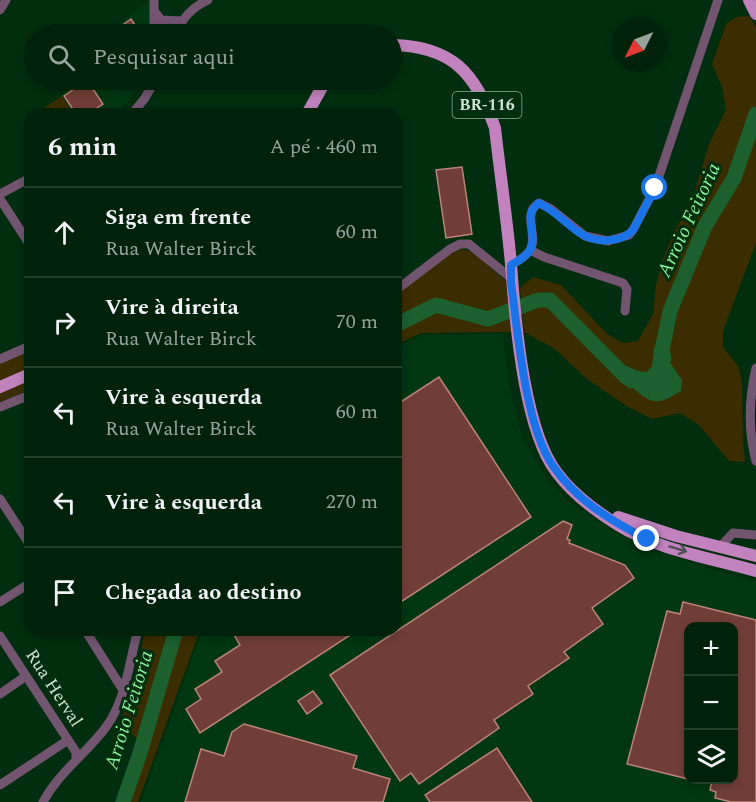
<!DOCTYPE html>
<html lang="pt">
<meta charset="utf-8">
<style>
body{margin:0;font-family:Spectral,serif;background:#0f2f18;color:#f1f3f6}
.controls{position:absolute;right:18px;bottom:18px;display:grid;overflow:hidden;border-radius:12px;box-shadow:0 3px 9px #0003}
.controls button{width:54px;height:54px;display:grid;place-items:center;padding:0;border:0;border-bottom:2px solid #233f2b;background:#01220a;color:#f1f3f6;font:30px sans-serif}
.compass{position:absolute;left:612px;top:18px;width:54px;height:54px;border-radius:50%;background:#01220a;box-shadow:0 3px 9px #0003;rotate:228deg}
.stop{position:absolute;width:18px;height:18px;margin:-14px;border:4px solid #1a73e8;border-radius:50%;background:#fff}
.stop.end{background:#1a73e8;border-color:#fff;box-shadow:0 2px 6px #0008}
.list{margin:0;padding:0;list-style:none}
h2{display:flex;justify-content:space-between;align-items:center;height:78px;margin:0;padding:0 24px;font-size:26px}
h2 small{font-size:20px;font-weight:400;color:#96a49c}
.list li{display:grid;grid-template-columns:39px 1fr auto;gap:18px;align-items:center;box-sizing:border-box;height:90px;padding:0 24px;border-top:2px solid #233f2b}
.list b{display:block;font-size:22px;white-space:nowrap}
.list p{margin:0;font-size:20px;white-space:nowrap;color:#96a49c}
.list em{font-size:20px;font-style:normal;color:#96a49c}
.icon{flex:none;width:33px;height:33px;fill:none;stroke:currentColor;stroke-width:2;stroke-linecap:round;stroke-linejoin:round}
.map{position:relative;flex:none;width:756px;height:802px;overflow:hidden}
.search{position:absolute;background:#01220a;box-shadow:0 3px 9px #0003;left:24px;top:24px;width:378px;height:66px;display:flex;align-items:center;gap:15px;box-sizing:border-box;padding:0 21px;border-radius:33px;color:#96a49c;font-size:22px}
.panel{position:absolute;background:#01220a;box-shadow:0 3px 9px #0003;left:24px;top:108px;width:378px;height:528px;border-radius:18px}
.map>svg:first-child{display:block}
</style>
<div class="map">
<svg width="756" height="802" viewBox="0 0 756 802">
<rect width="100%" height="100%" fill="#012e0e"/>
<!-- built -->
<path fill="#013712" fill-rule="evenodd" d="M149,1L152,3V34H105Z
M85,80H141L130,99L115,114H33Z
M503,334L509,385L522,437L546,477L570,503L615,532L651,549L700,566L756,581V802H141L202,630H396V349L421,335ZM688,626H734V780H688Z"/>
<!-- green -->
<path fill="#3b2d01" d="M749,16L756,27V243L723,331V347L738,366L742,382L743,441L745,462L729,461L699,425L680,413L652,419L628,407L587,379L555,349L524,332L520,288L533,277L561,285L607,334L623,343L638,341L653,314L656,285L663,259L674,232L691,204L709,144L726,110L722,87L712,64L726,24L736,17Z
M62,96L74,114H35Z
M461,249L473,252L507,282L513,332L421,333L396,345V294L444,257Z
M30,349V369L0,380V363Z
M30,377V390L0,402V390Z
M145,630H200L138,802H116C126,784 137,761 138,740L120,720L131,701Z"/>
<!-- water -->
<path fill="#1b602e" d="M664,340L662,351L682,380L681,391C673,395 664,403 654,401C642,400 616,373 616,361L638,371L647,372L652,366L654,348Z"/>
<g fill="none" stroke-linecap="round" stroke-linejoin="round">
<!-- river -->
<path stroke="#1b602e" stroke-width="15" d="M396,325L436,305L488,319L538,300H550L626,377L632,381
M664,358L662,350L670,311L705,226L734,178L756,114
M123,802L140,753L176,630"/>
</g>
<!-- building -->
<path fill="#713e37" stroke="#bd837b" stroke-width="1.5" d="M131,19L141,34H110Z
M87,80L103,104L88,114H76L64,96Z
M462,167L472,234L446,238L436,170Z
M439,377L531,517L396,605V405Z
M563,521L572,525L567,539L570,540L569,543L625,565L634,578L592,608L603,624L564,652L569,658L528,686L533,694L494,720L499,728L419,784L411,773L400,781L330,675Z
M683,602L756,620V802H731L715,798L716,792L710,790L712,780H734V627H688V779L627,764L667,611L680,614Z
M241,630H358L200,733L186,709L201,699L195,689L222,672L215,661L240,645L234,635Z
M313,691L322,703L307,714L298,701Z
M244,724L357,756L353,768L390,779L383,802H185L201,749L224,756L232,732Z
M497,748L532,802H430L425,795Z"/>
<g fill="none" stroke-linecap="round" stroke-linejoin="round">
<!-- minor -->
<path stroke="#735471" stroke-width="9" d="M0,10L6,0
M155,12L161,20L181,21
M154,34V0
M175,34C183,18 191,8 208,0
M132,114L145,98L155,80
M0,194L30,178
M0,199L30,245
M530,250L544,257L623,283L627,289L625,311
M511,265C518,261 526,257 530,250C539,235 521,214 539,203L551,209L585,236L608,241L629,235L633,230L655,188L718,0
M396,290L450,249L460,244H469L511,278
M0,359L30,346
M756,368C749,398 748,431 756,461
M0,407L30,395
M0,499L30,545
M720,547L733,533L756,535
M0,602L30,583
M85,630L123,690
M0,636L72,746L76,752V760
M0,694L26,676
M0,785L68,740
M43,802C59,772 86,754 106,727C126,700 129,662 138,630"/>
<!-- major -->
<path stroke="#c182be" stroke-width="12" d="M749,0L756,14
M392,45C453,46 476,74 495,128C500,173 507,219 511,264C515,319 523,417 551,464C567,490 593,509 618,525C658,550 711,558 756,571
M307,114L326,80
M0,387L30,374
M618,517L676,536L756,556"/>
</g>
<!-- one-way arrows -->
<defs><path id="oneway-shaft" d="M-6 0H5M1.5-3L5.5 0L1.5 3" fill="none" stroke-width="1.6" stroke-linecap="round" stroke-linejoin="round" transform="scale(1.5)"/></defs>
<use stroke="#4e5054" href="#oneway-shaft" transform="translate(678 549) rotate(17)"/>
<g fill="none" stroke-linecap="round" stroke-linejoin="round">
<!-- route -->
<path stroke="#1a73e8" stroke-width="8" d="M647,539C611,521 576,500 553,466C525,426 518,332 511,283V265C518,261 526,257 530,250C539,235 521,214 539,203C558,212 569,228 585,236C600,243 622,242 633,230L655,188"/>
</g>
<g text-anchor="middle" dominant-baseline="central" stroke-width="6" stroke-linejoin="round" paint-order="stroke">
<!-- shield labels -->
<rect fill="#012e0e" stroke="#8fad95" stroke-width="1.5" x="452.5" y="92" width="69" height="26" rx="4.5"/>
<g font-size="16" font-weight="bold" fill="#cce3cf">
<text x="487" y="105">BR-116</text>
</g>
<!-- street labels -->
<g font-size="18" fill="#cce3cf" stroke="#012e0e">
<text transform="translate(54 688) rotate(57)">Rua Herval</text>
</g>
<!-- water labels -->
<g font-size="20" font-style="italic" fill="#86f79c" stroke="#012e0e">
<text transform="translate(689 220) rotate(-65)">Arroio Feitoria</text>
<text transform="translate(129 710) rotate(-73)">Arroio Feitoria</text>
</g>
</g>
</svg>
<div class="controls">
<button>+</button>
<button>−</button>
<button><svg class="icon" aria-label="layers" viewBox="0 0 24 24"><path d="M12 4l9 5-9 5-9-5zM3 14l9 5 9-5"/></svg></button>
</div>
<svg class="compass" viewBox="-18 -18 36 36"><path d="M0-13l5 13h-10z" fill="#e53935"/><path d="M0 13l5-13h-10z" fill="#96a49c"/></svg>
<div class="stop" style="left:655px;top:188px"></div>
<div class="stop end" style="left:647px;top:539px"></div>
<div class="search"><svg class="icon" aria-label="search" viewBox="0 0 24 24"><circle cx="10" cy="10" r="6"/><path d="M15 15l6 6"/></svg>Pesquisar aqui</div>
<section class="panel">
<h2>6 min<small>A pé · 460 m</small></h2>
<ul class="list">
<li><svg class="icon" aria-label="ahead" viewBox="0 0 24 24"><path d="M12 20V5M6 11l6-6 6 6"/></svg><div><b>Siga em frente</b><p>Rua Walter Birck</p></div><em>60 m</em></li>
<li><svg class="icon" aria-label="right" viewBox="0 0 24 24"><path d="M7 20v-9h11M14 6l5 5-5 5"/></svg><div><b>Vire à direita</b><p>Rua Walter Birck</p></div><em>70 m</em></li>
<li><svg class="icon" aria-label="left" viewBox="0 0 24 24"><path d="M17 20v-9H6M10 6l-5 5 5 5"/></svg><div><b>Vire à esquerda</b><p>Rua Walter Birck</p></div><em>60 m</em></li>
<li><svg class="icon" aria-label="left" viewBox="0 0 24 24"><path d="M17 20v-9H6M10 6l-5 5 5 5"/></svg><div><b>Vire à esquerda</b></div><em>270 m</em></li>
<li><svg class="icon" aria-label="arrive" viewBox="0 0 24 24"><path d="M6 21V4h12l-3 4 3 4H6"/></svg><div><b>Chegada ao destino</b></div></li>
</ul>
</section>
</div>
